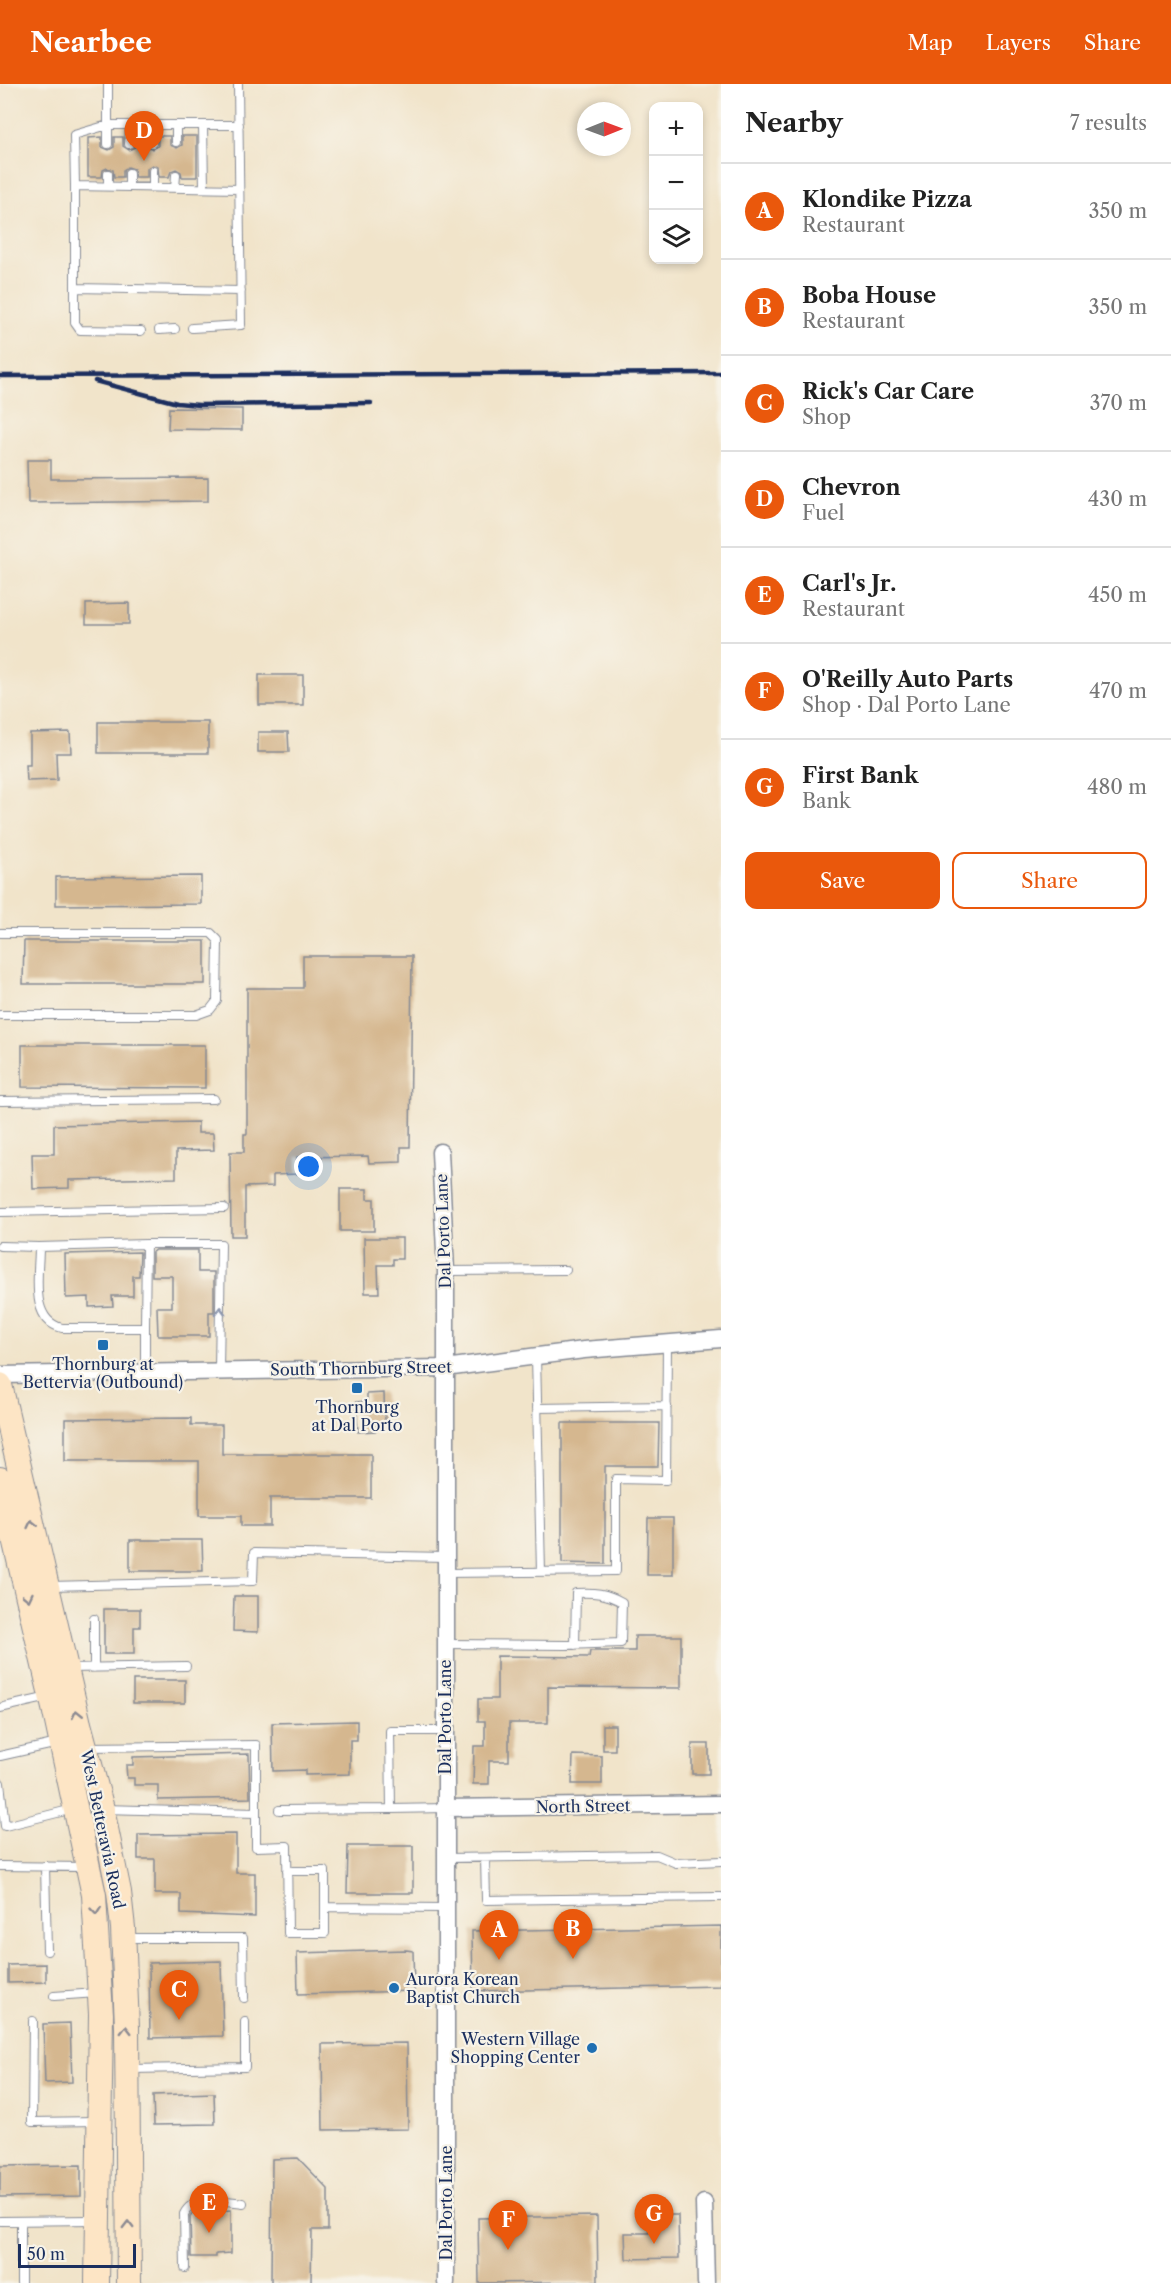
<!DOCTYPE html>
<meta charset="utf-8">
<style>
body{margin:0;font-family:"Libre Caslon Text",serif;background:#f6f6f6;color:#222}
.controls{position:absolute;right:18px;top:18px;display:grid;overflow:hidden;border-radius:12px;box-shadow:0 3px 9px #0003}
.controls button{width:54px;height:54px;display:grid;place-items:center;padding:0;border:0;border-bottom:2px solid #e0e0e0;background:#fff;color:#222;font:30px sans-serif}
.compass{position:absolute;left:577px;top:18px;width:54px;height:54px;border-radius:50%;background:#fff;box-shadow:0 3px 9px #0003;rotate:89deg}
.scale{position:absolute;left:18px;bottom:15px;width:118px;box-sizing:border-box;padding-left:6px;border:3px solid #1b2f5e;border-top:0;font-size:16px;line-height:21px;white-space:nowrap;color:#1b2f5e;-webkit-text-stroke:4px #f7f3e8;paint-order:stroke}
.you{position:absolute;left:309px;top:1083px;width:21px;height:21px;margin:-15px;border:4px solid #fff;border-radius:50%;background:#1a73e8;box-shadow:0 0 0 9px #1a73e833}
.badge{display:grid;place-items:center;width:39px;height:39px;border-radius:50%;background:#ea580c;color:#fff;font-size:20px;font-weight:700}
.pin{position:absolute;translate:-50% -50px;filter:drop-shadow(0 2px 3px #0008)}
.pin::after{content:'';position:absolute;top:32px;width:21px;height:18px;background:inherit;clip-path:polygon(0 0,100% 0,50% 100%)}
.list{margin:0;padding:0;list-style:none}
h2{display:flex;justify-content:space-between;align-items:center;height:78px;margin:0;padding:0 24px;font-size:26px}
h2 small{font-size:20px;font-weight:400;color:#767676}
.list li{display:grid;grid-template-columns:39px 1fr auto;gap:18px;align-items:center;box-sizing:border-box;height:96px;padding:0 24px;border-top:2px solid #e0e0e0}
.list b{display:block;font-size:22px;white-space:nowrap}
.list p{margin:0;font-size:20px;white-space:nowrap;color:#767676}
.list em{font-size:20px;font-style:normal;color:#767676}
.actions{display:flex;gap:12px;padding:18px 24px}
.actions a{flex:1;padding:14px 0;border:2px solid #ea580c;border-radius:12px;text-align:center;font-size:21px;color:#ea580c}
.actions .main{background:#ea580c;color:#fff}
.icon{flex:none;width:33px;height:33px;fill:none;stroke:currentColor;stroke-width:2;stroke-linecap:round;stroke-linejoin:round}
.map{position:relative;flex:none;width:721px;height:2199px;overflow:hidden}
header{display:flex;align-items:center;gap:36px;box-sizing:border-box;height:84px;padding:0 30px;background:#ea580c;color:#fff}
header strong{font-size:28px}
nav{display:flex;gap:33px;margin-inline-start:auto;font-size:21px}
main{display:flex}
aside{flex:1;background:#fff}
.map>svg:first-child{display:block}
</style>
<header>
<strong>Nearbee</strong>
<nav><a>Map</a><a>Layers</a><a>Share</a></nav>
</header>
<main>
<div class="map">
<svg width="721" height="2199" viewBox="0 0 721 2199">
<rect width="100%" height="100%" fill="#f7f3e8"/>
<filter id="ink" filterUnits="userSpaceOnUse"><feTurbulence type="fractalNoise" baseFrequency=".0167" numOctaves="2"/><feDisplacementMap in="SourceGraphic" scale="12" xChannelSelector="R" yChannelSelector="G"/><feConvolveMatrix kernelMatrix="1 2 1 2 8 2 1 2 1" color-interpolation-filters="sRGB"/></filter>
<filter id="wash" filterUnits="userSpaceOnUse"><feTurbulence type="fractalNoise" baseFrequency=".008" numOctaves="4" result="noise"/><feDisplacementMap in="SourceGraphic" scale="24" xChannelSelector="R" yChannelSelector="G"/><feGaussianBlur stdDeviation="1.35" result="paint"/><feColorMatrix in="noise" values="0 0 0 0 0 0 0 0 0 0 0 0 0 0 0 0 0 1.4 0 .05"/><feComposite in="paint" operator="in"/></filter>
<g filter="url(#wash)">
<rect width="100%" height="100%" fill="#f1e4ca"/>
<g id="blocks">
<!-- building -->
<path fill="#d5b78f" d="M136,52H146V62L153,65L158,62V52H170V61L177,64L182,61V52H197V93H182L181,88L176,85L171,87L169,93H159L158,83L152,81L147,84V93H135L134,85L128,83L123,86V93H114L113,86L107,84L103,86L102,93H88V54L102,53V63L109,66L114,63V53H123V62L129,66L135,63Z
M169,324L242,325V346L168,345Z
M27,376H51V395L208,394V417L28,419Z
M129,519V540H86V520Z
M259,591H303V621H259Z
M98,638H208V669H98Z
M70,648L71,669H56L57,696L27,697L26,681H30V649Z
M258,648H288L289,668H258Z
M201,792V820L56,821V793Z
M24,857H205V900H23Z
M303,872H412L410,1063H401V1078L369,1079L368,1072L297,1073V1090L273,1091V1102L245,1103V1152H231L230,1068H244V1050H247V904H303Z
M22,961H205V1004L22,1003Z
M198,1038V1049H213L214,1066L176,1067V1094L69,1096V1104L33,1105L32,1070H54V1041Z
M340,1105H367V1115H374V1147H340Z
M364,1154H402V1175H393V1181H378L379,1209H365Z
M155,1166H198V1188H214V1228H209V1252H158L157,1223H172V1192H152V1168Z
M140,1168L139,1192H133V1212H112L113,1222L89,1223V1213L66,1214L65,1170Z
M384,1309L385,1339H376V1347L358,1348L356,1318L367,1317V1310Z
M191,1334V1341H222V1370H371V1414H270V1442H241V1432H199V1377H65V1335Z
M562,1339H659L658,1382H605V1480L562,1479Z
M648,1434H673V1491H647Z
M130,1456H202L203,1487H130Z
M234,1512H258V1548L233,1547Z
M104,1525H140V1543H134V1570H104Z
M635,1552H681V1604L548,1603V1639H509V1677H489V1700H473L474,1662H485V1637H478V1615H497V1572L589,1573L590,1567H635Z
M133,1596H185V1619H133Z
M357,1637V1656H350V1690L305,1691V1686L273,1687L272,1639Z
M603,1641H615V1666H603Z
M692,1660H709V1690H692Z
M249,1670L250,1714L158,1716V1701H134V1694H127L126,1681H133V1673Z
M573,1671L602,1672V1700H572Z
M236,1750V1789H255V1833L181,1830V1810H155V1775H138V1751Z
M348,1762H413V1809H347Z
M721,1842V1902L473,1907L472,1847Z
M406,1866L413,1867L414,1907L298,1910L297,1869Z
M221,1877L223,1952L150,1954L149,1879Z
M46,1880V1898L8,1899V1881Z
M70,1939L72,1998L45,1999L43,1940Z
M407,1959L408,2045L323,2046L322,1960Z
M214,2009L215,2040L154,2041L153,2011Z
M298,2074L328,2105V2146H312L311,2199H271L272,2075Z
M81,2081V2112L0,2113V2082Z
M231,2126V2169L216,2170V2173H191L190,2132L193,2129Z
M649,2131H678L679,2174L626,2175L625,2149H649Z
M597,2132L598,2198L479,2199L478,2134Z"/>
</g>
</g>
<g filter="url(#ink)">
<use href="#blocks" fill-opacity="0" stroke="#868a94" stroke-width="1.5"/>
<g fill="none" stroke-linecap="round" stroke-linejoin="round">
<defs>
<path id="lane" d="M108,0V41L74,51L75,102L239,105
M152,41V59
M176,41V58
M203,41L204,104
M108,60V41H239
M129,60L130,41
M153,87V103
M75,102V239L80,246L141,247
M108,102V90
M129,103V89
M175,104L176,91
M75,204L241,207
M192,244L241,241L238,0
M159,246L175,245
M0,849H211L218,856L217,917L210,926L196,931H0
M0,1017L214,1015
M0,1128L224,1124
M146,1160H221L219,1286
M0,1162L39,1163L146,1160L145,1244H62C29,1236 39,1190 39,1163
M446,1187L566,1186
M536,1272L541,1488
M145,1287V1244
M537,1324L667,1322
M445,1489L616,1487V1395L666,1396L667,1259
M50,1502L253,1497L254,1469L445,1473
M94,1535V1584
M445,1560L566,1561L621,1559L622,1518C606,1509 594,1508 576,1509L575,1561
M69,1584L186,1582
M0,1624L49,1613
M88,1663L256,1661V1763L287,1762L288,1849H325V1823L446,1824
M0,1672L58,1659
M0,1699L5,1742L73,1725
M103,1725L256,1729
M391,1725L446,1724
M279,1726L391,1725L390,1647H446
M446,1774L657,1771L676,1779L721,1777
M485,1774L486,1816L721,1813
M0,1782L85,1783
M45,1782L47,1867
M287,1787H325V1823
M126,1854H243L244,1914
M54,1912L97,1909
M33,1937L32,2038L97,2037
M131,1985L245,1983V1938
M0,2137L95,2136
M21,2137V2199
M185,2184L184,2130C194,2110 224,2117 243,2119"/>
<path id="street" d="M440,1068L446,1187V2199
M0,1291L445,1284L584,1266L721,1255
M446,1724L721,1720
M704,2119L706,2199"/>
<path id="secondary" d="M0,1301L79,1640L102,1725L119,1808L123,1844L127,1944L129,2199
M0,1395L54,1624L94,1811L101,1930L97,2199"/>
</defs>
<!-- lane casing -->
<use href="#lane" stroke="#868a94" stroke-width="10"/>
<!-- street casing -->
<use href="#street" stroke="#868a94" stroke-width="19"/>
<!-- secondary casing -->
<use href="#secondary" stroke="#868a94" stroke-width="26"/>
<!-- lane -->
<use href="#lane" stroke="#fff" stroke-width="8"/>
<!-- street -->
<use href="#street" stroke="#fff" stroke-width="16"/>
<!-- secondary -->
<use href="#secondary" stroke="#fde5c5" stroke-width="24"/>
<!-- rail -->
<path stroke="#1b2f5e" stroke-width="4.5" d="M0,292L721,289
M95,297L177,319L199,321L371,319"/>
</g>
<!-- one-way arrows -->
<defs><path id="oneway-chevron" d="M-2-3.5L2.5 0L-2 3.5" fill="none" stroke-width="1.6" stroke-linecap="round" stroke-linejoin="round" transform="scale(1.5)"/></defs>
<use stroke="#8d97ae" href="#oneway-chevron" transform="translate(220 1227) rotate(-89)"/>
<g stroke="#8c8a92">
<use href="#oneway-chevron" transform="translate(32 1440) rotate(-103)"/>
<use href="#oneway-chevron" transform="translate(28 1513) rotate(77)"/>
<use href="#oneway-chevron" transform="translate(77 1630) rotate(-103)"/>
<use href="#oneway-chevron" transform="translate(96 1827) rotate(84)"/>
<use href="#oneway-chevron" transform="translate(126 1946) rotate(-91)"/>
<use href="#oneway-chevron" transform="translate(128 2141) rotate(-90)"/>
</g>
</g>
<!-- markers -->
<g fill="#1f6fb2" stroke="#f7f3e8" stroke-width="2">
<rect x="97" y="1255" width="12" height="12" rx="3"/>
<rect x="351" y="1298" width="12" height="12" rx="3"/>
<circle cx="394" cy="1904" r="6"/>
<circle cx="592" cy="1964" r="6"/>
</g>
<g text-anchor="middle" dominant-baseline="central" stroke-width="4.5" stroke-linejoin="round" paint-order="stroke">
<!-- street labels -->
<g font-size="16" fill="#1b2f5e" stroke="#f7f3e8">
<text transform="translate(443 1147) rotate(-92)">Dal Porto Lane</text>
<text transform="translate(361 1284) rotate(-1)">South Thornburg Street</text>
<text transform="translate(445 1633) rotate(-90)">Dal Porto Lane</text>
<text transform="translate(583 1722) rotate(-1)">North Street</text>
<text transform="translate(103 1745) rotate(78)">West Betteravia Road</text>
<text transform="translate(446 2119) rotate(-90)">Dal Porto Lane</text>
</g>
<!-- poi labels -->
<g font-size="16" fill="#1b2f5e" stroke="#f7f3e8">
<text x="103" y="1280">Thornburg at<tspan x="103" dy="18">Bettervia (Outbound)</tspan></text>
<text x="357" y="1323">Thornburg<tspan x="357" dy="18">at Dal Porto</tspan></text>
<text x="406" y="1895" text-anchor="start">Aurora Korean<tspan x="406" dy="18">Baptist Church</tspan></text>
<text x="580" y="1955" text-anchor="end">Western Village<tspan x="580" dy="18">Shopping Center</tspan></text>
</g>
</g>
</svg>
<div class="controls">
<button>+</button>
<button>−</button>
<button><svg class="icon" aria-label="layers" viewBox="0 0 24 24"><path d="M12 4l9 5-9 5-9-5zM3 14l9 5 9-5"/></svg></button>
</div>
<svg class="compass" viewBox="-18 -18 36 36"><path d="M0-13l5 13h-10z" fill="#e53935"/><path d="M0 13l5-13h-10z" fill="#767676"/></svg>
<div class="scale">50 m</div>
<div class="you"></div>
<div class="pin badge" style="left:499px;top:1876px">A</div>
<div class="pin badge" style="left:573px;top:1875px">B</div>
<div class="pin badge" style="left:179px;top:1936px">C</div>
<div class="pin badge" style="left:144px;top:77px">D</div>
<div class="pin badge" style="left:209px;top:2149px">E</div>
<div class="pin badge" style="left:508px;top:2166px">F</div>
<div class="pin badge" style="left:654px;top:2160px">G</div>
</div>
<aside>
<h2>Nearby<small>7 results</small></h2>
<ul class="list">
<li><span class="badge">A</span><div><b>Klondike Pizza</b><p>Restaurant</p></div><em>350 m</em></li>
<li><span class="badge">B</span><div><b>Boba House</b><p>Restaurant</p></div><em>350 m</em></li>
<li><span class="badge">C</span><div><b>Rick's Car Care</b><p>Shop</p></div><em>370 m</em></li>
<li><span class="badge">D</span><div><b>Chevron</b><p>Fuel</p></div><em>430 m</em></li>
<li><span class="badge">E</span><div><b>Carl's Jr.</b><p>Restaurant</p></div><em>450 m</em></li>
<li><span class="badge">F</span><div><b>O'Reilly Auto Parts</b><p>Shop · Dal Porto Lane</p></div><em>470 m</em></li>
<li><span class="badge">G</span><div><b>First Bank</b><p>Bank</p></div><em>480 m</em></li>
</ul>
<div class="actions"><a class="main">Save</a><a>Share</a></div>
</aside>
</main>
